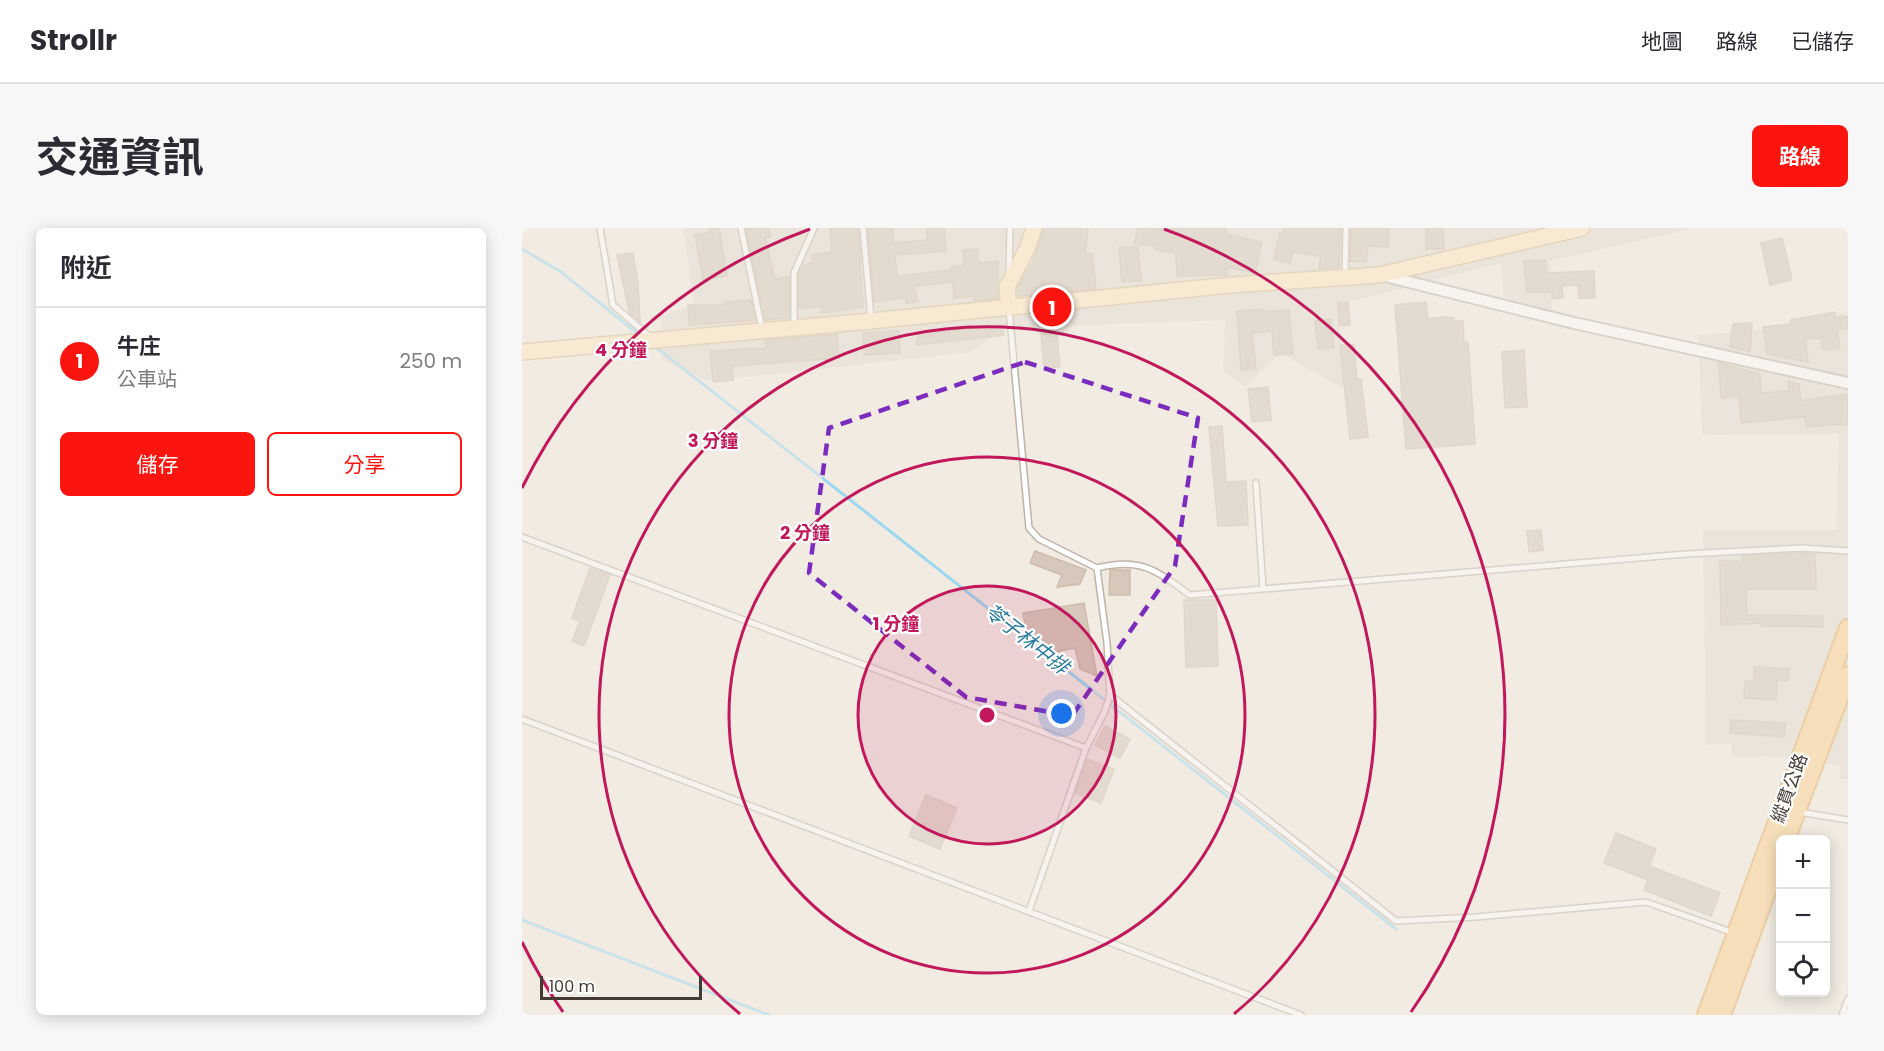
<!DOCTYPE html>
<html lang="zh-TW">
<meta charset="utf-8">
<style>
body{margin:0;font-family:Poppins,"Noto Sans TC",sans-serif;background:#f7f7f7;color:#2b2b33}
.controls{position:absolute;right:18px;bottom:18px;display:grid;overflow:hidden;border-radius:9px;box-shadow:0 3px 15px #0003}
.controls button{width:54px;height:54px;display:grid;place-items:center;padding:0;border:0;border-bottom:2px solid #e1e1e2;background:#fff;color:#2b2b33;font:30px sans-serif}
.scale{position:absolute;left:18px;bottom:15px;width:162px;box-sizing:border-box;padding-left:6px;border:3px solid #433a33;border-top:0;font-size:16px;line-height:21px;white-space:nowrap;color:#433a33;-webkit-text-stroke:4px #fff;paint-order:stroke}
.you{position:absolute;left:540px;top:486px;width:21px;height:21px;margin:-15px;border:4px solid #fff;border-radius:50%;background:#1a73e8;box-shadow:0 0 0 9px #1a73e833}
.badge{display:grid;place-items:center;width:39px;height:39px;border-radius:50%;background:#fc150e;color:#fff;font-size:20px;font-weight:700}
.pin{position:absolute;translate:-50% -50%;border:3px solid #fff;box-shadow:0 2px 6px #0006}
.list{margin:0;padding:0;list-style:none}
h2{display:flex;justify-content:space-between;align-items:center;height:78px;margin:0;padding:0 24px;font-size:26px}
h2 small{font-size:20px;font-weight:400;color:#7c7c81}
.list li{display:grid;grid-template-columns:39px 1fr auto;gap:18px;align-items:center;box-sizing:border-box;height:108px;padding:0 24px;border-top:2px solid #e1e1e2}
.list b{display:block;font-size:22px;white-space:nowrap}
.list p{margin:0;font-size:20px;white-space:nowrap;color:#7c7c81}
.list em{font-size:20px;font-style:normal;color:#7c7c81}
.actions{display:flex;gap:12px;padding:18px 24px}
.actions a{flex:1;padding:14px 0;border:2px solid #fc150e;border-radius:9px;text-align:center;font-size:21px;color:#fc150e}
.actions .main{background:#fc150e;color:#fff}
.icon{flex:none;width:33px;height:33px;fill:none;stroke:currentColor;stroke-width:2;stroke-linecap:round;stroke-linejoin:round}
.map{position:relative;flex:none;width:1326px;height:787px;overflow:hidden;border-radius:9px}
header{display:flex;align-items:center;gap:36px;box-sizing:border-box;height:84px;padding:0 30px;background:#fff;border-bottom:2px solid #e1e1e2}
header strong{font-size:28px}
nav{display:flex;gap:33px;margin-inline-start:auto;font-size:21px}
.intro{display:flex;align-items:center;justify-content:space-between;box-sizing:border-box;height:144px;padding:0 36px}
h1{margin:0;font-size:42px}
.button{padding:15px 27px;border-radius:9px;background:#fc150e;color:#fff;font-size:21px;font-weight:700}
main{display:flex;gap:36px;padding:0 36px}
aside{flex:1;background:#fff;border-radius:9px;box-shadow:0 3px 15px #0003}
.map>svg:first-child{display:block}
</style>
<header>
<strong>Strollr</strong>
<nav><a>地圖</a><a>路線</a><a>已儲存</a></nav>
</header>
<div class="intro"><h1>交通資訊</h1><a class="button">路線</a></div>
<main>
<aside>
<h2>附近<small></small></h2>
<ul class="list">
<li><span class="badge">1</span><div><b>牛庄</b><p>公車站</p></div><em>250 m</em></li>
</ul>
<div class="actions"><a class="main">儲存</a><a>分享</a></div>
</aside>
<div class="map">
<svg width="1326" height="787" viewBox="0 0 1326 787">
<rect width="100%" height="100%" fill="#f1ebe2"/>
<!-- residential -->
<path fill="#e5dcd0" d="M161,0H1173L1028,33L1030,83L982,69L979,35L815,77L824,162L758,125L724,159L701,144L703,92L481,100L449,124L187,153L140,132L139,88L172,76Z
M1326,84V551H1316L1319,537L1246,528L1209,529V515L1184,517L1181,302H1314L1317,206L1180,207L1176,107L1231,103Z"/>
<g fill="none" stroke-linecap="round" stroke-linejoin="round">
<!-- stream -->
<path stroke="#9cd8f0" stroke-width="3" d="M0,21L39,44L115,105
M135,120L874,701
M0,692L247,787"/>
</g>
<!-- building -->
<path fill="#d6c8ba" stroke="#cdbcab" stroke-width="1.5" d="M187,0H197L205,48L181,52L173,7L188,4Z
M224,0H246L249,9L243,10L253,51L267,48V90L243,92Z
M308,0H336L341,79L300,85L299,78L277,81V46L281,37L291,35L290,27L310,24Z
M346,0H371L372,15L405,12V0H422L424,23L373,27L375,48L430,42L429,39L442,37L441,22L455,21L457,35L476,33V70L452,73V68L432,70L431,54L393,58L395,74L384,75V69L352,74Z
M522,0H566L563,26H570L574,61L496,68L495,61L511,34Z
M615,0H704V6L740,14L733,45L705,39V47L655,48L654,25L634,22L635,18L613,16Z
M762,0H819L817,39L797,41L799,28L771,24L768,35L752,31L758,5L763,6Z
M829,0H867L866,19L846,18L844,34L828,33Z
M904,0H921L922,21H904Z
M1260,10L1270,52L1248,57L1239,15Z
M616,19L619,53L600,54L597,20Z
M111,25L116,56L118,94L107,84L95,27Z
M1023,32L1025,45L1072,43L1073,70H1057L1056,57L1040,58L1041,70L1030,71V64H1005L1002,33Z
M229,72L233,92L167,97L166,77H203V74Z
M826,74L828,97L817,98L816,75Z
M904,74L906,91L924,89L932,90V93H941L942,114H946L953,216L884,221L873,77Z
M741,81V84L767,82L771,126L752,127L750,103L730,105L734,141L719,142L715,83Z
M1313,84L1314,90L1326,89V100L1315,102L1318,120L1301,122L1299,110L1283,111L1286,134L1245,126L1241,99L1269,96V92Z
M809,91L812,119L796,121L793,93Z
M1230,95L1228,124L1208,119L1211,96Z
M480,97L482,107L394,117L396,107Z
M377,103L378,125L342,127L341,105Z
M535,105L538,139L522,140L519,106Z
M315,106L317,130L210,138L211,152L191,154L188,123L244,120L243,112Z
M818,117H832L835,151H839L846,209L828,211Z
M1002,122L1005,179L983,180L980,124Z
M1197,135L1238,146L1239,165L1267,163L1266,153L1277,156L1279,173L1326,166V196L1284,199L1283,189L1219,195L1217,168L1199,170Z
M746,159L749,192L730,194L726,161Z
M700,198L704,254L724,253L726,297L696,298L687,199Z
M1019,302L1021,322L1007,324L1005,303Z
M513,323L564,342L558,356L535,359L540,347L508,335Z
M1280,325L1293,326L1294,361H1224L1225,387L1301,388V399L1239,398V395L1199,397L1198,332L1221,334L1220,328Z
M68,340L88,347L62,418L50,413L58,393L50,390Z
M588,342H608V367H587Z
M662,372H694L696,438L664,439Z
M562,375L575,448L558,441L553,420L529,425L505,408L501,385Z
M1232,439L1267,441L1266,453L1255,452L1254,472L1222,470L1223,453H1232Z
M1209,492L1263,495L1262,509L1208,505Z
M583,498L608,511L598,530L573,517Z
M565,531L592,541L579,575L553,565Z
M404,567L435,580L418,621L387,608Z
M1094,605L1134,621L1127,638L1198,665L1189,688L1122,662L1126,652L1082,635Z"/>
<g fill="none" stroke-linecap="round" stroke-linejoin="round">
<defs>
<path id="lane" d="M78,0L91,77L128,109
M219,0L240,101
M341,0L349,91
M487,45L488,0
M823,48L824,0
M487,81L507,300L517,311L575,340C618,329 634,342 668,367L1164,326L1280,320L1326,323
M272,97V45L292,0
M734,255L741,361
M0,309L564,520
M575,340L585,415L588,467L874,693L954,689L1124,674L1212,705
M0,491L779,787
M1277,584L1326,592
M507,683L564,520L582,485L588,467
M1320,787L1326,771"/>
<path id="street" d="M859,47L1052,95L1326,155"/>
<path id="secondary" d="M487,80L485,59L505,21L512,0
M0,124L349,93L709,57L857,47L1060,0"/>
<path id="primary" d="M1264,612L1326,447
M1184,787L1326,400
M1200,787L1258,628"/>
</defs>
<!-- lane casing -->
<use href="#lane" stroke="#bfb4a8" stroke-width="8"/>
<!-- street casing -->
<use href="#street" stroke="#bfb4a8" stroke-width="14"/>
<!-- secondary casing -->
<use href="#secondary" stroke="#d5bc93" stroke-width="18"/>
<!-- primary casing -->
<use href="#primary" stroke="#e4ab5d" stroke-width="20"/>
<!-- lane -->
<use href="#lane" stroke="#fff" stroke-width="5"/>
<!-- street -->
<use href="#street" stroke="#fff" stroke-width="10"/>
<!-- secondary -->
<use href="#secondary" stroke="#ffe7be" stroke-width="15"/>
<!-- primary -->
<use href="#primary" stroke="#ffd18d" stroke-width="16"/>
</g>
<!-- marked area -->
<path d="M0 0H1326V787H0ZM503,134L676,190L653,338L550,488L444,469L287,345L307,200Z" fill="#f1ebe2" fill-opacity=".55" fill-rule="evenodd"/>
<path fill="none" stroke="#7b2cbf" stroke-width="4.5" stroke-dasharray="12 8" stroke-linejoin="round" d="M503,134L676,190L653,338L550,488L444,469L287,345L307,200Z"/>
<!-- distance rings -->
<circle cx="465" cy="487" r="129" fill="#c2185b" fill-opacity=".12"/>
<g fill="none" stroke="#c2185b" stroke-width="3">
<circle cx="465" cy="487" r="129"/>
<circle cx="465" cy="487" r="258"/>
<path d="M218 786A388 388 0 1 1 712 786"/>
<path d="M41 784A517 517 0 0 1 0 714M0 260A517 517 0 0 1 288 1M642 1A517 517 0 0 1 889 784"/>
</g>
<g text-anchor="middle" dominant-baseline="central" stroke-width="4.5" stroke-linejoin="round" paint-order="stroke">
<!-- street labels -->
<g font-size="18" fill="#433a33" stroke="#fff">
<text transform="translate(1267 560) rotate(-70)">縱貫公路</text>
</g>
<!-- water labels -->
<g font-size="20" font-style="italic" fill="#297b9e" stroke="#fff">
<text transform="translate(505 411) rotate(38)">苓子林中排</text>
</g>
</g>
<circle cx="465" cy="487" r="9" fill="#c2185b" stroke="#fff" stroke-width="3"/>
<g font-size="18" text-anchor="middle" font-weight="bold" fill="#c2185b" stroke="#fff" stroke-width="4.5" stroke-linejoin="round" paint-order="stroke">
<text x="99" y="128">4 分鐘</text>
<text x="191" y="219">3 分鐘</text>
<text x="283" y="311">2 分鐘</text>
<text x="374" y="402">1 分鐘</text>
</g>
</svg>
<div class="controls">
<button>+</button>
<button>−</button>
<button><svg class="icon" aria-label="locate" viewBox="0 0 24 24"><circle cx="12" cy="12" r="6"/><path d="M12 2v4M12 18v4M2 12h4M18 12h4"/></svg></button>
</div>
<div class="scale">100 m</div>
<div class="you"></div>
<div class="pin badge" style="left:530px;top:79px">1</div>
</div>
</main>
